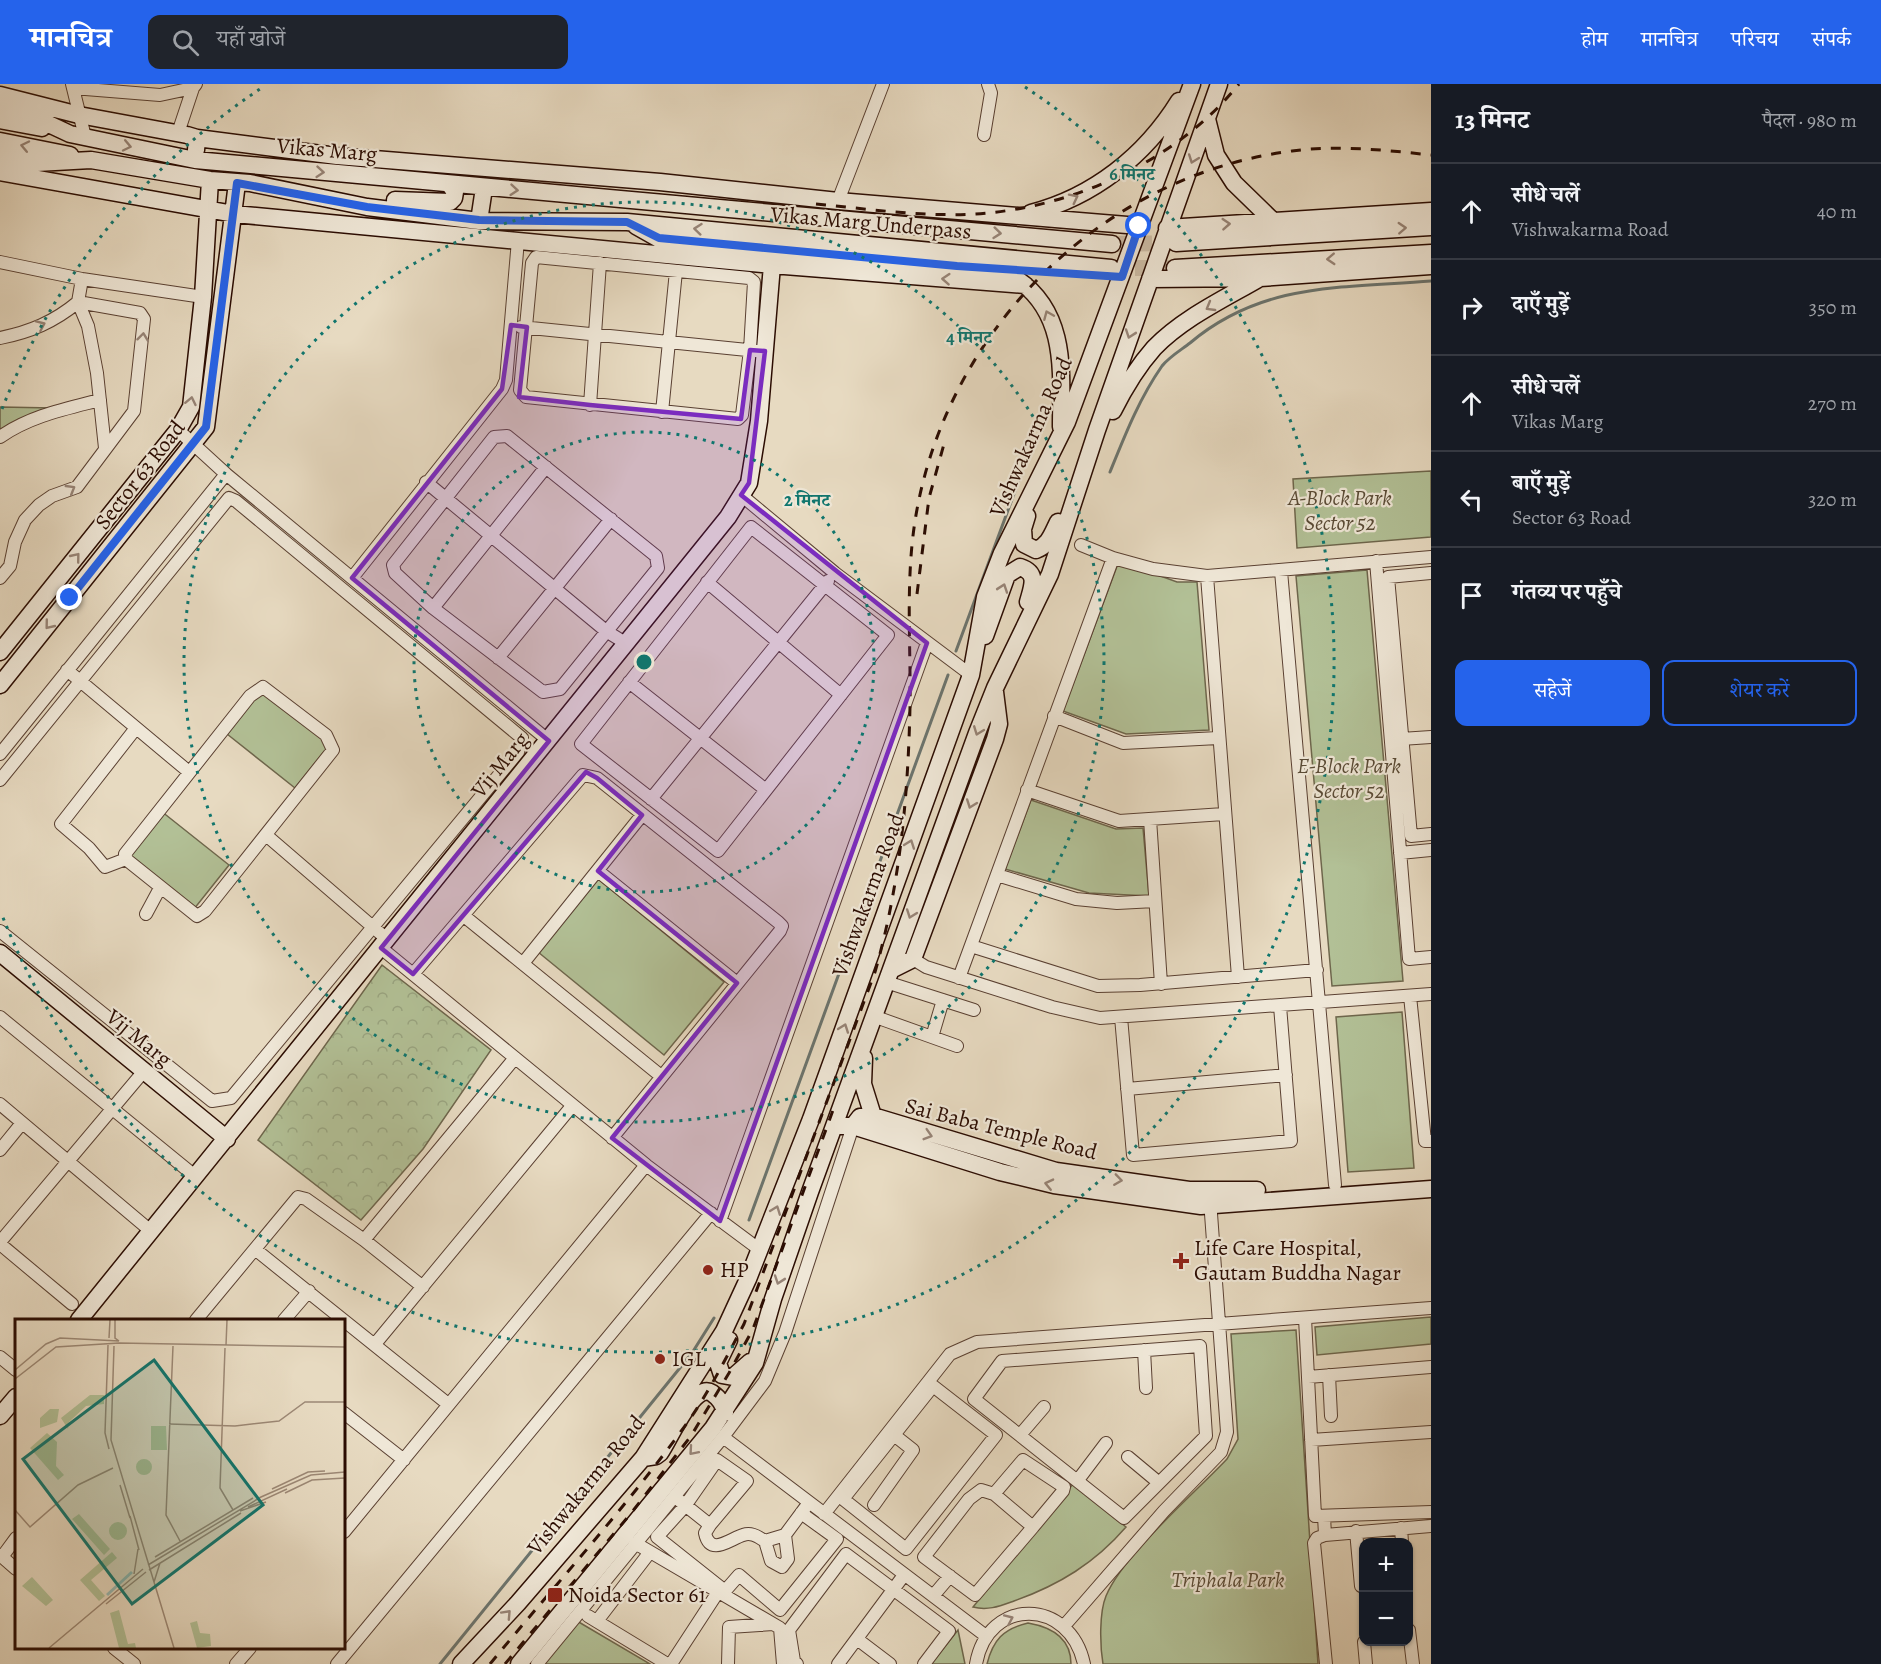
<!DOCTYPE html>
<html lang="hi">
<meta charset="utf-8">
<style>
body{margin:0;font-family:Alegreya,"Noto Serif Devanagari",serif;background:#20242c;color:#f1f3f6}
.controls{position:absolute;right:18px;bottom:18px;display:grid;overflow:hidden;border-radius:12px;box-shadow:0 2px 4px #0004}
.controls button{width:54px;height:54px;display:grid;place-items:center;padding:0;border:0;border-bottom:2px solid #363941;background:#171b24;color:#f1f3f6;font:30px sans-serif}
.stop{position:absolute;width:18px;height:18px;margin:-14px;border:4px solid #2563eb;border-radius:50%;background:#fff}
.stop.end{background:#2563eb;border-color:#fff;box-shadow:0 2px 6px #0008}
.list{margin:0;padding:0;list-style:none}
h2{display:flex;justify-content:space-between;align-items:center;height:78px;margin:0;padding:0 24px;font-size:26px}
h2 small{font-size:20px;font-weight:400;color:#9ea1a6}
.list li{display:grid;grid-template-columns:39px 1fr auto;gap:18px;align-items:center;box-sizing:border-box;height:96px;padding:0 24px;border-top:2px solid #363941}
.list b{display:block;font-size:22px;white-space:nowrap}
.list p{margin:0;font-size:20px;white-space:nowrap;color:#9ea1a6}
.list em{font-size:20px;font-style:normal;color:#9ea1a6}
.actions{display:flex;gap:12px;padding:18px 24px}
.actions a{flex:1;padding:14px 0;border:2px solid #2563eb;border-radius:12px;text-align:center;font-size:21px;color:#2563eb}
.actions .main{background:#2563eb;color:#fff}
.icon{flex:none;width:33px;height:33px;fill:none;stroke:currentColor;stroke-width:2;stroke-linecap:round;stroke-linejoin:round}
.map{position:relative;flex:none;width:1431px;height:1580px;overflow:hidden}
header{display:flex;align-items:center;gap:36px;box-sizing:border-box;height:84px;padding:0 30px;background:#2563eb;color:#fff}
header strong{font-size:28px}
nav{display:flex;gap:33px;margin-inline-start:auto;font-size:21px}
.search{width:420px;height:54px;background:#20242c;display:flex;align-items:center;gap:15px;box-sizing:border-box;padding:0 21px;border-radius:12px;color:#9ea1a6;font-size:22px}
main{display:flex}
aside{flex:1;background:#171b24}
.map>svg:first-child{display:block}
</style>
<header>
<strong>मानचित्र</strong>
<div class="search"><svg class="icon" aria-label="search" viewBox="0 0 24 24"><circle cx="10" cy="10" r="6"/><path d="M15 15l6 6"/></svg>यहाँ खोजें</div>
<nav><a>होम</a><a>मानचित्र</a><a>परिचय</a><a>संपर्क</a></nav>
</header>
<main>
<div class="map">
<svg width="1431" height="1580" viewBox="0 0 1431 1580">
<defs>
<pattern id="forest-crowns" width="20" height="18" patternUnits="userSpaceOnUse" patternTransform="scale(1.5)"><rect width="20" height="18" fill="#b2c096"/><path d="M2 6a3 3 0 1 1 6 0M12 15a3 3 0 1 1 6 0" fill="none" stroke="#99a480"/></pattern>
</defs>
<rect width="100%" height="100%" fill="#e7dac1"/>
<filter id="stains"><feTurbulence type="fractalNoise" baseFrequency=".00333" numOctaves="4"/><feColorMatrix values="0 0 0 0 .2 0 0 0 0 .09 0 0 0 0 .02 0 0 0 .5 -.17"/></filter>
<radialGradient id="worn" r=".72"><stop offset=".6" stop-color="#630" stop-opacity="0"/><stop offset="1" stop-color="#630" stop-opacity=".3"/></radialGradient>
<!-- forest -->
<path fill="url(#forest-crowns)" stroke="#6e664c" stroke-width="1.5" d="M382,881L491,966L423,1065L361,1136L258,1056Z"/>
<!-- park -->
<path fill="#b2c096" stroke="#6e664c" stroke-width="1.5" d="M0,323L54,324L0,347Z
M1431,387V453L1297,464L1293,395Z
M1119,477L1177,498H1197L1209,646L1126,650L1063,627Z
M1367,486L1403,897L1332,902L1296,492Z
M262,606L330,660L295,704L227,650Z
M1031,716L1116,745L1143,744L1149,812L1089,809L1005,785Z
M161,727L229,781L194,825L126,771Z
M598,795L724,898L664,971L538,868Z
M1402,928L1414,1084L1348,1088L1336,933Z
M1431,1233V1260L1317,1271L1315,1243Z
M1296,1246L1318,1580H1103C1100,1562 1099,1529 1106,1512C1123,1471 1195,1409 1227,1375L1238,1355L1231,1250Z
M1073,1400L1126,1443C1095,1479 1059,1501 1014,1517C1000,1522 988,1527 973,1523Z
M577,1537L650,1580H543Z
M1028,1539C1051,1543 1071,1554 1071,1580H987C993,1556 1003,1545 1028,1539Z
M958,1546L965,1580H931Z"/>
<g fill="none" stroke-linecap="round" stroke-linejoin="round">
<!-- stream -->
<path stroke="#6c746d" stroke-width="3" d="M1110,388C1125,351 1139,315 1162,282C1169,273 1181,266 1190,259C1262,198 1342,204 1431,197
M956,567L1021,391
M749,1136L948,591
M440,1580L692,1269L714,1234"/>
<!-- secondary-tunnel -->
<path stroke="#cbbba4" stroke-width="16" stroke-dasharray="16 8" stroke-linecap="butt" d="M1112,160L1176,159
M1111,184H1175"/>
<defs>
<path id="street" d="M72,0L85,53
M73,4L160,11L193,4L196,0
M178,49L193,4
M984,51L991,9L988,0
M838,117L883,0
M536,173L749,194L754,198L750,266L742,331L738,335L526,313L520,306L532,179Z
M0,178L82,195L203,213
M82,195L78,218L88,242L97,289L105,364
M521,243L757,267
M0,254C30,248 54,238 78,218
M590,321L600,179
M662,328L676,187
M178,346L226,390L549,657
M507,352L656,472L658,484L560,605L543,608L433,524L395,489L393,481L494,353Z
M0,353C30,332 65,325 100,316
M426,398L606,547L627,560
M741,411L835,489L971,591
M751,443L888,551L718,767L581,660Z
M1081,461L1113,474L1153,485L1207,492L1431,473
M1376,477L1409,875L1431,873
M1281,487L1335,1101
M1431,489L1388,493L1411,752L1431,750
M1207,492L1238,893
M0,494L10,482L15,458L25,436L39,421L52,412L77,403L134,327L144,235L140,229L78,218
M352,494L502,305L506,296L518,156
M707,498L841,611
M433,524L546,383
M498,574L611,435
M67,586L189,688
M629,598L766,706
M263,603L326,651L333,666L205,827L197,832L127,776L125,770L250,612Z
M1054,632L1123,659L1218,654
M1401,655L1431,653
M0,670L226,390
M0,696L229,414L236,417L522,654L518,668L231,1014L212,1017L0,847
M1027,706L1119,737L1224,730
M651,715L828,497
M1150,735L1161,900
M266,751L388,856
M1400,769L1431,766
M126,775L105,783L89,764L61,740L136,644
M598,787L737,899
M997,791L1076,815L1117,819L1155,817
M146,830L160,804
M464,832L661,992
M971,862L1098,902L1140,901L1317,886
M381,864L646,1081L760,1166
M913,875L926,883L1052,923L1100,934L1431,910
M524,878L642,731
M413,890L583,691L597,694L778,838L782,842L780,847L612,1054
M959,894L1113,474
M886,898L974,926
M1410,912L1425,1057H1431
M873,932L957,962
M0,933L196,1093
M1121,933L1133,1071L1291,1057L1280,922
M932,953L943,916
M1127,1005L1286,991
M0,1020L152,1148
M0,1066L22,1039
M720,1137L927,559
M364,1156L514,975
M0,1158L144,987
M0,1160L72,1220
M256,1166L448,1320
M1305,1234L1315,1432L1431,1428
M196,1236L298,1113L306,1115L364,1156L423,1203
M284,1236L309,1207
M375,1260L572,1022
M1200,1262L1206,1352L1124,1434L974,1315L1002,1277Z
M1144,1266L1146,1304
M0,1273L16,1286
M1329,1291L1331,1332
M1308,1293L1431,1283
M933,1302L996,1351L906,1465L843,1415Z
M344,1329L404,1376
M1020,1351L1044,1323
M723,1353L986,1552
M1311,1356L1431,1348
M1128,1373L1158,1398
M1078,1396L1106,1359
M981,1406L994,1410L1033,1443L975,1511L924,1473L969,1415Z
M994,1410L1023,1376L1064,1403L1063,1407L1033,1443
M680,1417L710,1441L705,1449C710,1473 730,1455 743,1451C752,1448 758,1453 765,1457L785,1451
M874,1421L913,1366L894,1351
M824,1430L950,1270L977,1258L1431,1224
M1324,1432L1325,1451L1317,1454L1314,1459L1326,1580
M710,1441L747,1397L717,1376L685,1422L657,1453L725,1507L739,1491L780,1526L837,1455L801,1429
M1401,1444L1402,1458
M1356,1447L1361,1502
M344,1448L646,1081
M1325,1451L1431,1442
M765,1457L771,1477L782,1483L788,1475L785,1451L805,1424
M635,1459L780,1544L783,1580
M0,1471L16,1485
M2,1473L16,1454
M933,1512L950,1492
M588,1532L667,1580
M597,1537L650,1468
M1064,1542L1164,1427L1221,1368L1227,1348L1210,1116
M1409,1546L1413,1580
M857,1555L890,1580
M1364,1558L1366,1580
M114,1564L134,1580
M236,1580L250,1564
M337,1580L711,1129
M537,1580L723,1353L765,1297L785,1249L853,1042
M671,1580L718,1508
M728,1580L729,1543L773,1540
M797,1580L794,1577L789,1546L846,1470L949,1547L924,1580
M838,1580L904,1491
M976,1580C988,1512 1070,1514 1084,1580"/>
<path id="secondary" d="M0,11L79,31L187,51L197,54L196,66
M0,23L23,28L70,50L195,76L1112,160
M1207,35L1216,71L1234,99L1273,137
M0,36L42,44
M197,54L337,72L660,98L838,117L1139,142
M0,57L70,71
M0,72L37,79L91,76L210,96L250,99L367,123L479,137L627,138L1111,184
M0,88L234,130L772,181L1025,201
M395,116L450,118L454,114L455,108L449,100
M1031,129C1093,113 1145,72 1179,17
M479,137L484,104
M636,142L659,155L1010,186
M1167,144L1431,127
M1176,159L1431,143
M1175,184L1431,169
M1017,195C1068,230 1061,289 1061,343
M1150,195L1260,194L1431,182
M1113,327C1124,305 1138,282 1154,264C1183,234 1224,215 1260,194
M1027,432L1023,445L1024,460L1036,466C1049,461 1052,450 1058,438
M985,552L1007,491L1020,483C1039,489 1032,503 1028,518
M0,568L178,346L191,323L203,213L210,96
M0,601L206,343L237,99
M0,869L227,1055
M891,886L913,875L995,655L999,640L995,608
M864,974L863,1000L873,1032
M835,1042H853L1000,1088L1054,1101L1201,1122L1431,1105
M853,1042L860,1033L873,1032L1056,1087L1189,1106H1257
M79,1236L728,433L749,399L759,337L772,181
M729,1256L718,1279L722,1291L733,1293L750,1278
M0,1332L16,1313
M643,1374L656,1372L660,1369C670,1355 694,1297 712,1309C719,1314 724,1320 725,1329
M461,1580L518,1519L643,1374L724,1247L748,1195L811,1035L971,591L985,513L1002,469L1067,338L1192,0
M519,1580L713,1344L755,1279L773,1215L810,1108L977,649L995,604L1050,490L1097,346L1219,0"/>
</defs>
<!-- street casing -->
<use href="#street" stroke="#5a4032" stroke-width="14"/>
<!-- secondary casing -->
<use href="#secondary" stroke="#2b0c02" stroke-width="19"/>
<!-- street -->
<use href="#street" stroke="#efe7d7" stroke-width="12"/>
<!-- secondary -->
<use href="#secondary" stroke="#efe7d7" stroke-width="16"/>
<!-- rail -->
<path stroke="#2b0c02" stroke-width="3" stroke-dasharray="10 10" stroke-linecap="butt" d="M816,120C869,125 922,133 975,130C1073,124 1177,77 1239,0
M917,510L929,414L944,360
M490,1580C554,1502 622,1428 682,1346C706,1314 725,1276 744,1240L875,888C900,801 908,713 910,623C911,559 905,495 916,431C948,245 1102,91 1292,67C1337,61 1385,66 1431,71
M505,1580L632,1428L691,1352L729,1289L753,1245L836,1018"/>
</g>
<!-- one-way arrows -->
<defs><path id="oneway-chevron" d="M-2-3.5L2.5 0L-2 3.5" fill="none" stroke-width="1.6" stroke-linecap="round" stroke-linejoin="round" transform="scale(1.5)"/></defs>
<g stroke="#978477">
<use href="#oneway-chevron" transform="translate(25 62) rotate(-168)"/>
<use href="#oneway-chevron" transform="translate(127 62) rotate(12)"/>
<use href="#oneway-chevron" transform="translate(1193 75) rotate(110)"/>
<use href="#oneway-chevron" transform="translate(320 88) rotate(5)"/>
<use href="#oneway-chevron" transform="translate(514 106) rotate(5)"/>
<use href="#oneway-chevron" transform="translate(1074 114) rotate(-27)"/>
<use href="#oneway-chevron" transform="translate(1226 140) rotate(-4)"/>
<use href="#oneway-chevron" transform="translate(1402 144) rotate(-3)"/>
<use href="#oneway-chevron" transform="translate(698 145) rotate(-174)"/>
<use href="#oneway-chevron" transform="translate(997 149) rotate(6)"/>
<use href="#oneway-chevron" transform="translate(1331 175) rotate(177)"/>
<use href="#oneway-chevron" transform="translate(946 195) rotate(-176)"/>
<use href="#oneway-chevron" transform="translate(1210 223) rotate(150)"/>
<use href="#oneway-chevron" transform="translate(1048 231) rotate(-113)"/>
<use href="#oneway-chevron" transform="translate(41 241) rotate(-24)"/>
<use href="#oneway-chevron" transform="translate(1130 250) rotate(109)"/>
<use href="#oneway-chevron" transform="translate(143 253) rotate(-83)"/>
<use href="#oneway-chevron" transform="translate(191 317) rotate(-78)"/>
<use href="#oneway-chevron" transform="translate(71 405) rotate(-31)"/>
<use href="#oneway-chevron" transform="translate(76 473) rotate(-51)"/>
<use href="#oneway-chevron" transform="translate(1003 504) rotate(-71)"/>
<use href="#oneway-chevron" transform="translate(49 541) rotate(129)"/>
<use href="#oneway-chevron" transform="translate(978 647) rotate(111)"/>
<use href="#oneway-chevron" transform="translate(971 720) rotate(110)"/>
<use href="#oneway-chevron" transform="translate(910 760) rotate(-70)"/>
<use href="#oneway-chevron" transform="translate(911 830) rotate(110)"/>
<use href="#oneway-chevron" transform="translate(844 944) rotate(-70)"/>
<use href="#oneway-chevron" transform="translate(928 1051) rotate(17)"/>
<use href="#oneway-chevron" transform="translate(1118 1096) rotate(8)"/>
<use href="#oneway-chevron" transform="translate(1049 1100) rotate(-167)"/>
<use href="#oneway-chevron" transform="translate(776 1126) rotate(-69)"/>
<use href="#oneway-chevron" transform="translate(779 1196) rotate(109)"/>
<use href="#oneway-chevron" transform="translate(693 1367) rotate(131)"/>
<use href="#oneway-chevron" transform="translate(507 1530) rotate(-47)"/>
<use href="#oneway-chevron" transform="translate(1009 1535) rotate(-24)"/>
</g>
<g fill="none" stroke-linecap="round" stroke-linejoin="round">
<!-- route -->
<path stroke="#2563eb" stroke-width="8" d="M70,514L206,343L237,99L367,123L479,136L627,138L659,154L957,182L1122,193L1139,142"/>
</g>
<!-- marked area -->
<path fill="#7b2cbf" fill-opacity="0.2" stroke="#7b2cbf" stroke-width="4.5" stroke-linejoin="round" d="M511,241L527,243L519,313L590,321L741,335L750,266L765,267L749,399L741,411L927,559L720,1137L612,1054L737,899L598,787L642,731L597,694L586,688L413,890L381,864L549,657L352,494L502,305Z"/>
<!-- distance rings -->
<g fill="none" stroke="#0f766e" stroke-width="3" stroke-dasharray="3 6">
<circle cx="644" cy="578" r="230"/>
<circle cx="644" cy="578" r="460"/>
<path d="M2 325A690 690 0 0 1 263 3M1025 3A690 690 0 1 1 2 831"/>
</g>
<!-- markers -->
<g fill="#8f2418" stroke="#efe7d7" stroke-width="2">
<path d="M1178 1168h6v6h6v6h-6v6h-6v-6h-6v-6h6z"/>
<circle cx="708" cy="1186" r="6"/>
<circle cx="660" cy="1275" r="6"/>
<rect x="547" y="1503" width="16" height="16" rx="3"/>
</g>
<g text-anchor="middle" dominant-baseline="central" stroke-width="4.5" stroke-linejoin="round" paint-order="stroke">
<!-- street labels -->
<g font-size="22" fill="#2b0c02" stroke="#efe7d7">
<text transform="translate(327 66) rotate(5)">Vikas Marg</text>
<text transform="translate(871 139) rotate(5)">Vikas Marg Underpass</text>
<text transform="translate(1031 353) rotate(-66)">Vishwakarma Road</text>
<text transform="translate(140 391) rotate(-52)">Sector 63 Road</text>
<text transform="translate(500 681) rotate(-51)">Vij Marg</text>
<text transform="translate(868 811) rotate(-70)">Vishwakarma Road</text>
<text transform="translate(139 954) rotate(39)">Vij Marg</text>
<text transform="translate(1001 1045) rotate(14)">Sai Baba Temple Road</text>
<text transform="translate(586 1401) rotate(-51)">Vishwakarma Road</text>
</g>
<!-- park labels -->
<g font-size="22" font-style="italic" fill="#5a4b36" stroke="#efe7d7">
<text x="1340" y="414">A-Block Park<tspan x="1340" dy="25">Sector 52</tspan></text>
<text x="1349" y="682">E-Block Park<tspan x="1349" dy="25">Sector 52</tspan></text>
<text x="1228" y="1496">Triphala Park</text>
</g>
<!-- poi labels -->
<g font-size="22" fill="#2b0c02" stroke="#efe7d7" text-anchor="start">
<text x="1194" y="1164">Life Care Hospital,<tspan x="1194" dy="25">Gautam Buddha Nagar</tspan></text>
<text x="720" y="1186">HP</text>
<text x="672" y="1275">IGL</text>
<text x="568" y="1511">Noida Sector 61</text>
</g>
</g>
<!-- overview -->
<g transform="translate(15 1235)">
<rect width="330" height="330" fill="#e7dac1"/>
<path d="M136,107H151L152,131H136Z" fill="#b2c096"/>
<path d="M75,76H89V85L71,87L54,103L53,110L46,99ZM35,90H44L42,103L25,109V99ZM32,114L42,123L41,147L49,156L43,161L15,129ZM121 148a8 8 0 1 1 16 0a8 8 0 1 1-16 0ZM64,195L95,230L89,236L57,200ZM94 212a9 9 0 1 1 18 0a9 9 0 1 1-18 0ZM97,233L102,239L76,261L90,277L84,282L65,261ZM17,258L38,281L31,287L7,267ZM104,291L113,325L120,324L121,329H104L95,294ZM182,302L185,314L195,315L196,327L182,329L175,304Z" fill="#b2c096"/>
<path fill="none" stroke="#97bab5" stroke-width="3" d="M92,276L117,253"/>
<path fill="none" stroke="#9c8875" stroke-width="1.5" d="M100,1V19L104,22M94,19L95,1M104,24L330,28M93,26L90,114L94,130M211,26L212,1M99,27L96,121L159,329M158,27L151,196L165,222M210,29L205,169L218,191M0,51L31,25L45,19L104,22M0,60L41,28L104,24M154,105L220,107L264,102L290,83H330M105,166L115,199M257,170L293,153L310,152M270,174L297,161L330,159M233,188L272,170M0,191L15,208L63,166L98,149M225,192L251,183M115,197L124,231M140,238L238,179M133,246L246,178L296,156L330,153M134,251L226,194M119,255L123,230M139,263L145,244M91,285L131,253M34,329L128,250"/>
<path fill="#0f766e" fill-opacity="0.15" stroke="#0f766e" stroke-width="3" d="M139,41L248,186L117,285L8,140Z"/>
<rect width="330" height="330" fill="none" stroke="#2b0c02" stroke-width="3"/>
</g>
<circle cx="644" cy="578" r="9" fill="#0f766e" stroke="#efe7d7" stroke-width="3"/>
<g font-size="18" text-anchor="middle" font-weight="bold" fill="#0f766e" stroke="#efe7d7" stroke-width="4.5" stroke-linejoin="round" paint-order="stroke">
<text x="1132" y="96">6 मिनट</text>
<text x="969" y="259">4 मिनट</text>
<text x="807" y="422">2 मिनट</text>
</g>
<rect width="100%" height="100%" filter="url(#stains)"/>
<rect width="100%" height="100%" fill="url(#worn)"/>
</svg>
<div class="controls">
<button>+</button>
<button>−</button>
</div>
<div class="stop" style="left:1139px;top:142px"></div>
<div class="stop end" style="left:70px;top:514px"></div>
</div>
<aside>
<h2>13 मिनट<small>पैदल · 980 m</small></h2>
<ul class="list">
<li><svg class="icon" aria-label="ahead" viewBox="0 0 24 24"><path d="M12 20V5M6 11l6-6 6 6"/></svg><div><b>सीधे चलें</b><p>Vishwakarma Road</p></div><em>40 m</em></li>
<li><svg class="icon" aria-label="right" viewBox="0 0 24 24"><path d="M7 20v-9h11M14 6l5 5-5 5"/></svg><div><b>दाएँ मुड़ें</b></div><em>350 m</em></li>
<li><svg class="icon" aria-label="ahead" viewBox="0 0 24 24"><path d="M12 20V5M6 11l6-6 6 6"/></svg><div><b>सीधे चलें</b><p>Vikas Marg</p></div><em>270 m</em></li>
<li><svg class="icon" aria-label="left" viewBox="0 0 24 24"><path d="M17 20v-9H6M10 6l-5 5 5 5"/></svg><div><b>बाएँ मुड़ें</b><p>Sector 63 Road</p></div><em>320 m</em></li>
<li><svg class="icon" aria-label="arrive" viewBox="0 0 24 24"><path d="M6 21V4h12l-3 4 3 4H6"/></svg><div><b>गंतव्य पर पहुँचे</b></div></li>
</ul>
<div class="actions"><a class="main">सहेजें</a><a>शेयर करें</a></div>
</aside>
</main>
